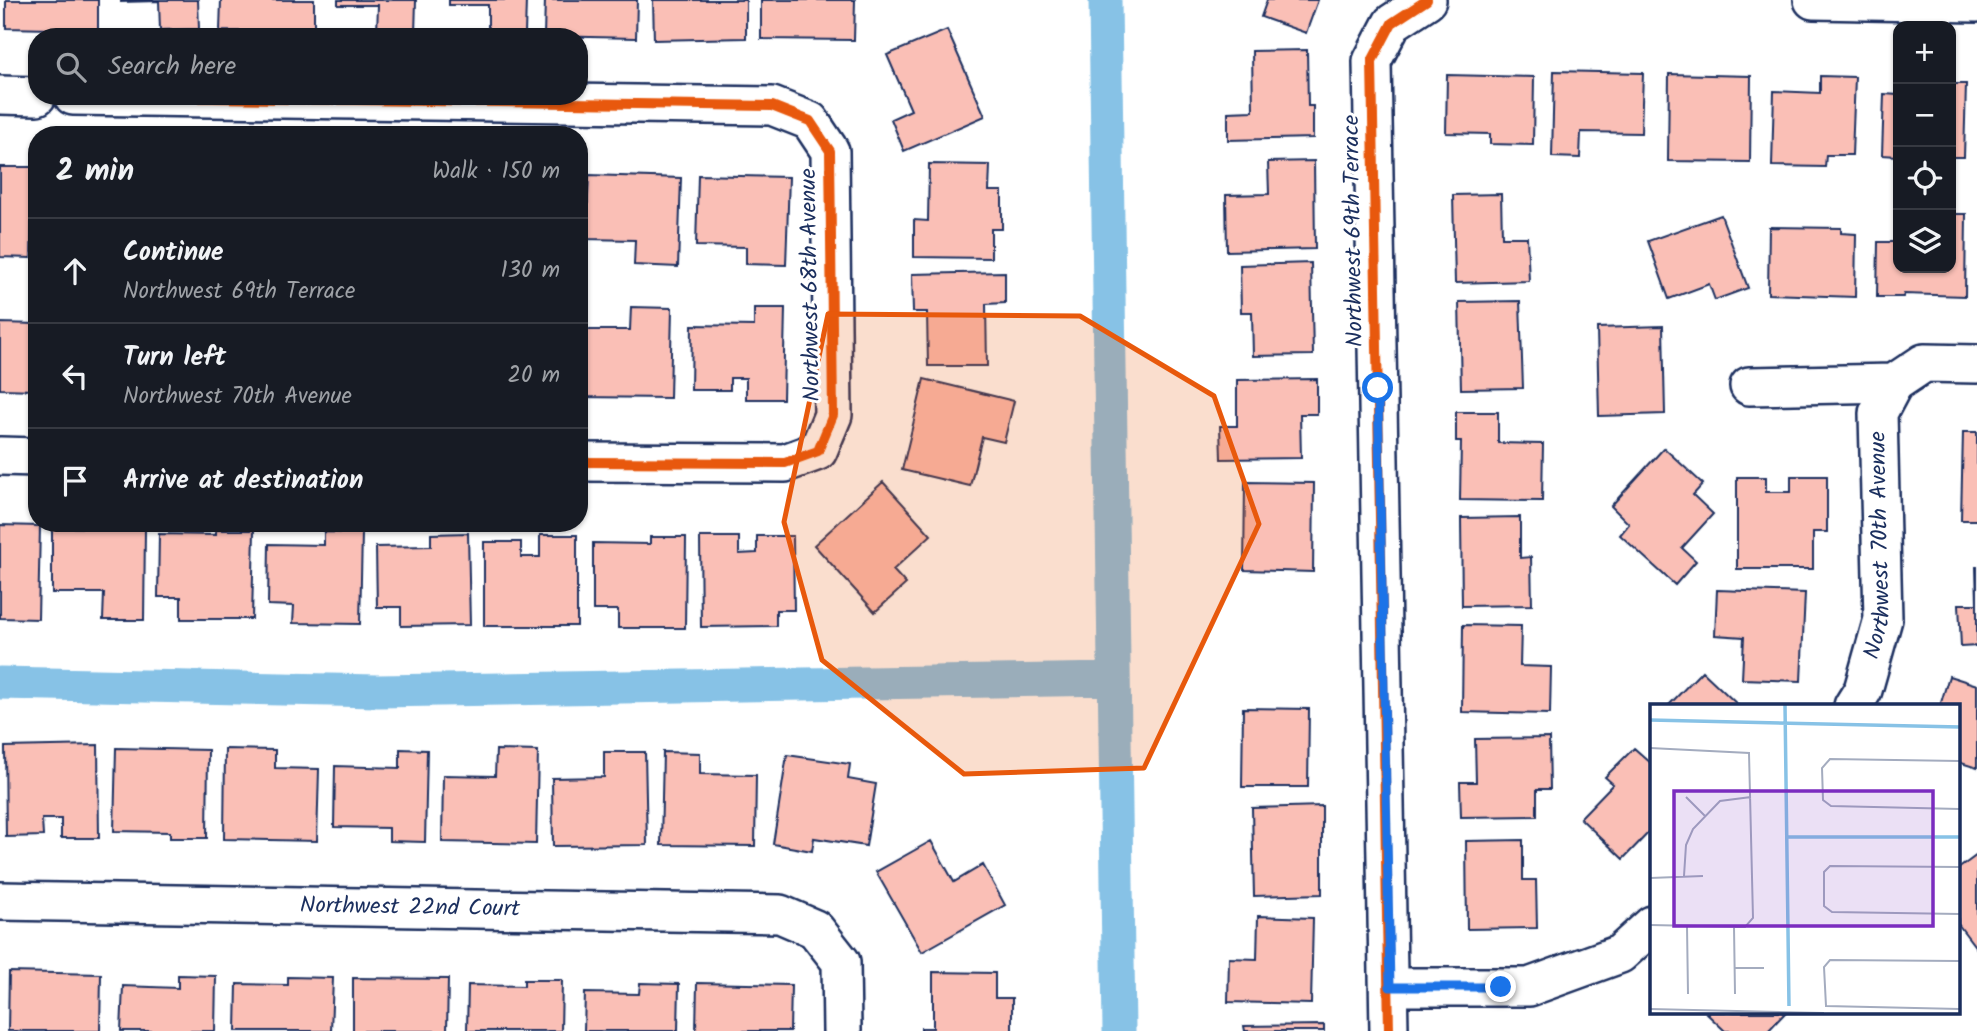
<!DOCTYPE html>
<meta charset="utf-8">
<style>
body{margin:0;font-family:Kalam,sans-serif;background:#242831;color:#f1f3f6}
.controls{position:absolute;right:21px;top:21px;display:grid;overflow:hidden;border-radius:14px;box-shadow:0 2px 5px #0004}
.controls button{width:63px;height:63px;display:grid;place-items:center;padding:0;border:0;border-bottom:2px solid #363941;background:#171b24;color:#f1f3f6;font:35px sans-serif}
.stop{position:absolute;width:21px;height:21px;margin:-16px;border:5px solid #1a73e8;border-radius:50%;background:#fff}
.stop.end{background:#1a73e8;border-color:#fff;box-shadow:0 2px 7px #0008}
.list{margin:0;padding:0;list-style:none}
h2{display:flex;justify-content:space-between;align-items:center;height:91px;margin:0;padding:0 28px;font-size:30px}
h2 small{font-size:23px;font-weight:400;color:#9ea1a6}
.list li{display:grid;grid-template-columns:46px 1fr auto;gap:21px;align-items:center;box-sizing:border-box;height:105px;padding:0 28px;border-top:2px solid #363941}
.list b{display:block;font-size:26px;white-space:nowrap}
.list p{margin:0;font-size:23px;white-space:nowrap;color:#9ea1a6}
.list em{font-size:23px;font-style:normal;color:#9ea1a6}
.icon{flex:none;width:38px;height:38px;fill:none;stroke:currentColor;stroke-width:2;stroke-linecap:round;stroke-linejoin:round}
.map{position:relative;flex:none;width:1977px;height:1031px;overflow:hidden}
.search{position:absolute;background:#171b24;box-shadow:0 2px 5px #0004;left:28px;top:28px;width:560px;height:77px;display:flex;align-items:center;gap:18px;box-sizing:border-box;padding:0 24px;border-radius:28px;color:#9ea1a6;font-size:26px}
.panel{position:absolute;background:#171b24;box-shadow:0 2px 5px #0004;left:28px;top:126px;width:560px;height:406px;border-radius:28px}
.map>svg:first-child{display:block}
</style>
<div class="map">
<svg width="1977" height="1031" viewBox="0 0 1977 1031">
<rect width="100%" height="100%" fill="#fff"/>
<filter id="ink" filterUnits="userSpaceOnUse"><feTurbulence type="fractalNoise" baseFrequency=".0143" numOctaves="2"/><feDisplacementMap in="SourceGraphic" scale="14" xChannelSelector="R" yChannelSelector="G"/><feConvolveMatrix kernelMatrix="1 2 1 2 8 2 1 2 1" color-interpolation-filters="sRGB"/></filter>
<g filter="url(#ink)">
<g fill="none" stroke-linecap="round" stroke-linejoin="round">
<!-- canal -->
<path stroke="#87c2e6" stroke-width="33" d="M1105,0L1119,1031
M0,683L378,691L1114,679"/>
</g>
<!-- building -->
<path fill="#fabfb6" stroke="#1b2f5e" stroke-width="2" d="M6,0H98V30L6,28Z
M121,0H198L199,29L160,30L159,1L121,2Z
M221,0H314V32L220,31Z
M338,0H416L415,34L377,33L378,5H338Z
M449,0H526L525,34L488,33V5H449Z
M545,0H637L636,38L544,36Z
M653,0H746V38L654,40Z
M761,0H855L854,40L761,39Z
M1267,0H1318L1306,33L1261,17Z
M947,30L985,116L904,151L891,119L911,110L887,55Z
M1307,50L1308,106H1313V138L1228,140V112L1253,111L1252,51Z
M1554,71L1643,73L1641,133L1581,132L1580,158L1552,157Z
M1669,74L1751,76L1750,162L1668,161Z
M1447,75L1534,77L1533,145L1490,144V134L1446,133Z
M1820,76L1855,77L1852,155H1826L1825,167L1772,166L1774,91L1820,93Z
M1951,84H1966L1964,157H1951Z
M1884,94L1898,95V156L1882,155Z
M1314,161L1315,249L1227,251L1226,195L1269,194L1268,162Z
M929,164L990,165L989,191H1002V229H991V258L914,257V220L928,221Z
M0,167H33L31,258L0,257Z
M589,175L681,178L678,267L634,265L635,240L586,239Z
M698,175L789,177L786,265L746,264V247L696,246Z
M1501,194L1502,237H1527L1529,281L1455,283L1453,195Z
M1897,213L1898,268H1951V214H1966L1965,296L1904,294L1903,297H1877L1878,242H1896Z
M1721,215L1748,288L1715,300L1709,284L1669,299L1648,241Z
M1769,227L1841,228V233L1856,234L1855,297L1768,294Z
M1311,263L1313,355L1253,356L1252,312H1241L1240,265Z
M1005,272V303L986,304L987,366H928L927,312H913L912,274Z
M1520,301L1523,388L1461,389L1459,302Z
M631,307L672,308L670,398L579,397L580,330H630Z
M754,308H785L783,399H746V378H730V390H691L692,325L754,326Z
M0,323L37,324V390L0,389Z
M1663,326L1665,414L1599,416L1597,328Z
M924,379L1014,401L1004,442L982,437L970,486L902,470Z
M1317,379V414H1300L1301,458L1221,459L1220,426H1237V380Z
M1456,412H1498V443L1543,444L1542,501L1460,500L1461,441H1456Z
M1963,432H1977V520H1961Z
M1664,448L1703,484L1693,495L1713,514L1682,548L1696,561L1675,585L1620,535L1629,524L1611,506Z
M1791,476H1827V532H1813V569H1737V477H1766V492H1791Z
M883,482L931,535L893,570L906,584L875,612L814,545Z
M1245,482L1314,483L1313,572L1244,570Z
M1520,517V558L1531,557L1532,605L1462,606L1461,518Z
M0,525L40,526L38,619L0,618Z
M52,527L145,528L144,620H103L104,593H52Z
M216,530H254L252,619H181V597H158L159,534L216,535Z
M324,532L362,533L360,624L293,623L294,606L268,605L269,544L324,545Z
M468,533L470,625L401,626V607H377L376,547L431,546V534Z
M540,535H577V626H484V542H521V557H540Z
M757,536H793L794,610H776V626L701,627L700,537H739V554L757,553Z
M650,537H686L685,628H618V610H593V543L650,544Z
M1976,567H1977V646L1961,647L1959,604H1977Z
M1717,590L1805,593L1801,681L1742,679L1744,637L1715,635Z
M1463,625L1521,626L1520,666L1551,667L1550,714L1462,712Z
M1702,671L1739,706H1668Z
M1949,676L1977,685V768L1958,762V706H1940Z
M1243,708L1309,709L1308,787H1242Z
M1549,738L1550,789H1537V816L1461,817L1460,782H1476L1475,739Z
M98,745L99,838H61V819H42L43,836L6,837L5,747Z
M116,748L208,750L207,838H170V832L114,831Z
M1634,748L1652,764V829L1623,859L1580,818L1613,784L1605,777Z
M225,749L275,750V768L319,769L317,841L224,839Z
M400,749L427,750L425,842L389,841V828L334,827L335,766L400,768Z
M496,750L538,751L536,844L442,842L443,775L495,776Z
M604,752H645L647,845L553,846L552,778L604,777Z
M663,752L700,753V774L756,775L755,846L661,845Z
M787,755L850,764L848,779L876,784L866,846L814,838L812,851L773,844Z
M1322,806V894L1254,896L1252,808Z
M1523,840V880H1536L1537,928L1467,929L1466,841Z
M931,841L954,882L983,865L1005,905L922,952L876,872Z
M1977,855V949L1958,924V869Z
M1258,916L1313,918L1311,1004L1228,1002L1229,958L1257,959Z
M9,972L101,974L100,1031H8Z
M933,972L995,973V998H1012V1031H921V1028H933Z
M178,975L216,976L215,1031H121L123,986L178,988Z
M288,977L333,978L331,1031H236L237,984L288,985Z
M353,978L448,979L447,1031H353Z
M524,980H562L561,1031H467L468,985L524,986Z
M640,983L679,984L678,1031H584L585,993L639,994Z
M697,983L791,985L790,1031H696Z
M1708,1012H1786L1768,1031H1725L1706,1013Z
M1324,1025V1031H1245L1244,1026Z"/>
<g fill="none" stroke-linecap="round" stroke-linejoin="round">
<defs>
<g id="street">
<path d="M1813,0L1977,3"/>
<path d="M0,95L37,96"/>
<path d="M73,96L772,106L810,121L830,151L833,415L818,451L785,463L579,462"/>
<path d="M1749,386L1894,383L1924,363L1977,364"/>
<path d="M0,456L37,457"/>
<path id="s1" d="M1853,706L1863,690L1883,619L1878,413L1894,383"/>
<path id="s2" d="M0,901L780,914L815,929L841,962L842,1031"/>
<path d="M1390,987H1529L1620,954L1652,925"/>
<path d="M1389,1031L1372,61L1392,23L1427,0"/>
</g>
</defs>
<!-- street casing -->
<use href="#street" stroke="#1b2f5e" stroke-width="42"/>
<!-- street -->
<use href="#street" stroke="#fff" stroke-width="37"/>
<defs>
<path id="cycleway" d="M73,96L772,106L810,121L830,151L833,415L818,451L785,463L579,462
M1389,1031L1372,61L1392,23L1427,0"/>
</defs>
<!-- cycleway casing -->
<use href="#cycleway" stroke="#fff" stroke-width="15"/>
<!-- cycleway -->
<use href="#cycleway" stroke="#e8590c" stroke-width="10"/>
</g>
</g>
<g fill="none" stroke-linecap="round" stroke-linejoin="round" filter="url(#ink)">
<!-- route -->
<path stroke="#1a73e8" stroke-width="9" d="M1378,388L1390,987H1501"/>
</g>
<!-- marked area -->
<path fill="#e8590c" fill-opacity="0.2" stroke="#e8590c" stroke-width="5" stroke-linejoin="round" d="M828,314L1080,316L1214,396L1259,524L1144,768L964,774L822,660L784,522Z"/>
<g text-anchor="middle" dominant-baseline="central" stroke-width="6" stroke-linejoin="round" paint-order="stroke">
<!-- street labels -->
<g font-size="23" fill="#1b2f5e" stroke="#fff">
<text transform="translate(1354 231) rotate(-91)">Northwest 69th Terrace</text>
<text transform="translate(811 285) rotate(-91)">Northwest 68th Avenue</text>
<text stroke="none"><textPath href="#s1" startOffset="166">Northwest 70th Avenue</textPath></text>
<text stroke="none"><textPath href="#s2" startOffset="410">Northwest 22nd Court</textPath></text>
</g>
</g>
<!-- overview -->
<g transform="translate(1650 704)">
<rect width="310" height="310" fill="#fff"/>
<path fill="none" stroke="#87c2e6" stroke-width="3.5" d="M135,1L139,302M0,16L310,23M137,133H309"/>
<path fill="none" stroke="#a4acbf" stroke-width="2" d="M0,44L99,49L103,214L95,223L0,221M310,57L180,55L172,64L173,96L181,102L310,105M36,93L55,112M310,163L180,162L174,168V202L182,208L310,210M34,172L36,141L43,125L70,97L101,93M0,174L53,172M37,222L38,290M84,223L85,290M310,257L180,256L174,263L176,302L310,305M85,264H114M0,305L174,309"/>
<path fill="#7b2cbf" fill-opacity="0.15" stroke="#7b2cbf" stroke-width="3.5" d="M24,87H283V222H24Z"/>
<rect width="310" height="310" fill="none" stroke="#1b2f5e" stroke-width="3.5"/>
</g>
</svg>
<div class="controls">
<button>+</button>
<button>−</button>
<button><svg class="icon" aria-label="locate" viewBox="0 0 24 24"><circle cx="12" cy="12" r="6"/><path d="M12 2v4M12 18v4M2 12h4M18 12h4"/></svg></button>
<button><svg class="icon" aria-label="layers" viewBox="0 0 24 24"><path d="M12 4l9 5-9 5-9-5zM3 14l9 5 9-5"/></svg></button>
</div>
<div class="stop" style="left:1378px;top:388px"></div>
<div class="stop end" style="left:1501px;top:987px"></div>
<div class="search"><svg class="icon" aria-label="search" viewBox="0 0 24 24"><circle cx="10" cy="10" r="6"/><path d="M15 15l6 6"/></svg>Search here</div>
<section class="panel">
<h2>2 min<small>Walk · 150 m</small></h2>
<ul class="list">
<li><svg class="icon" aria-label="ahead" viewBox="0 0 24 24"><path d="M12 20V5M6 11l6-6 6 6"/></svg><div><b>Continue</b><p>Northwest 69th Terrace</p></div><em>130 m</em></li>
<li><svg class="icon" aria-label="left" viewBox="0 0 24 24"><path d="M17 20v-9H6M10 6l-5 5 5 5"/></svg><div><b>Turn left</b><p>Northwest 70th Avenue</p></div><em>20 m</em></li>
<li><svg class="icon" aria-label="arrive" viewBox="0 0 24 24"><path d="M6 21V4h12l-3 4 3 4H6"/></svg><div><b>Arrive at destination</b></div></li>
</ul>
</section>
</div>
